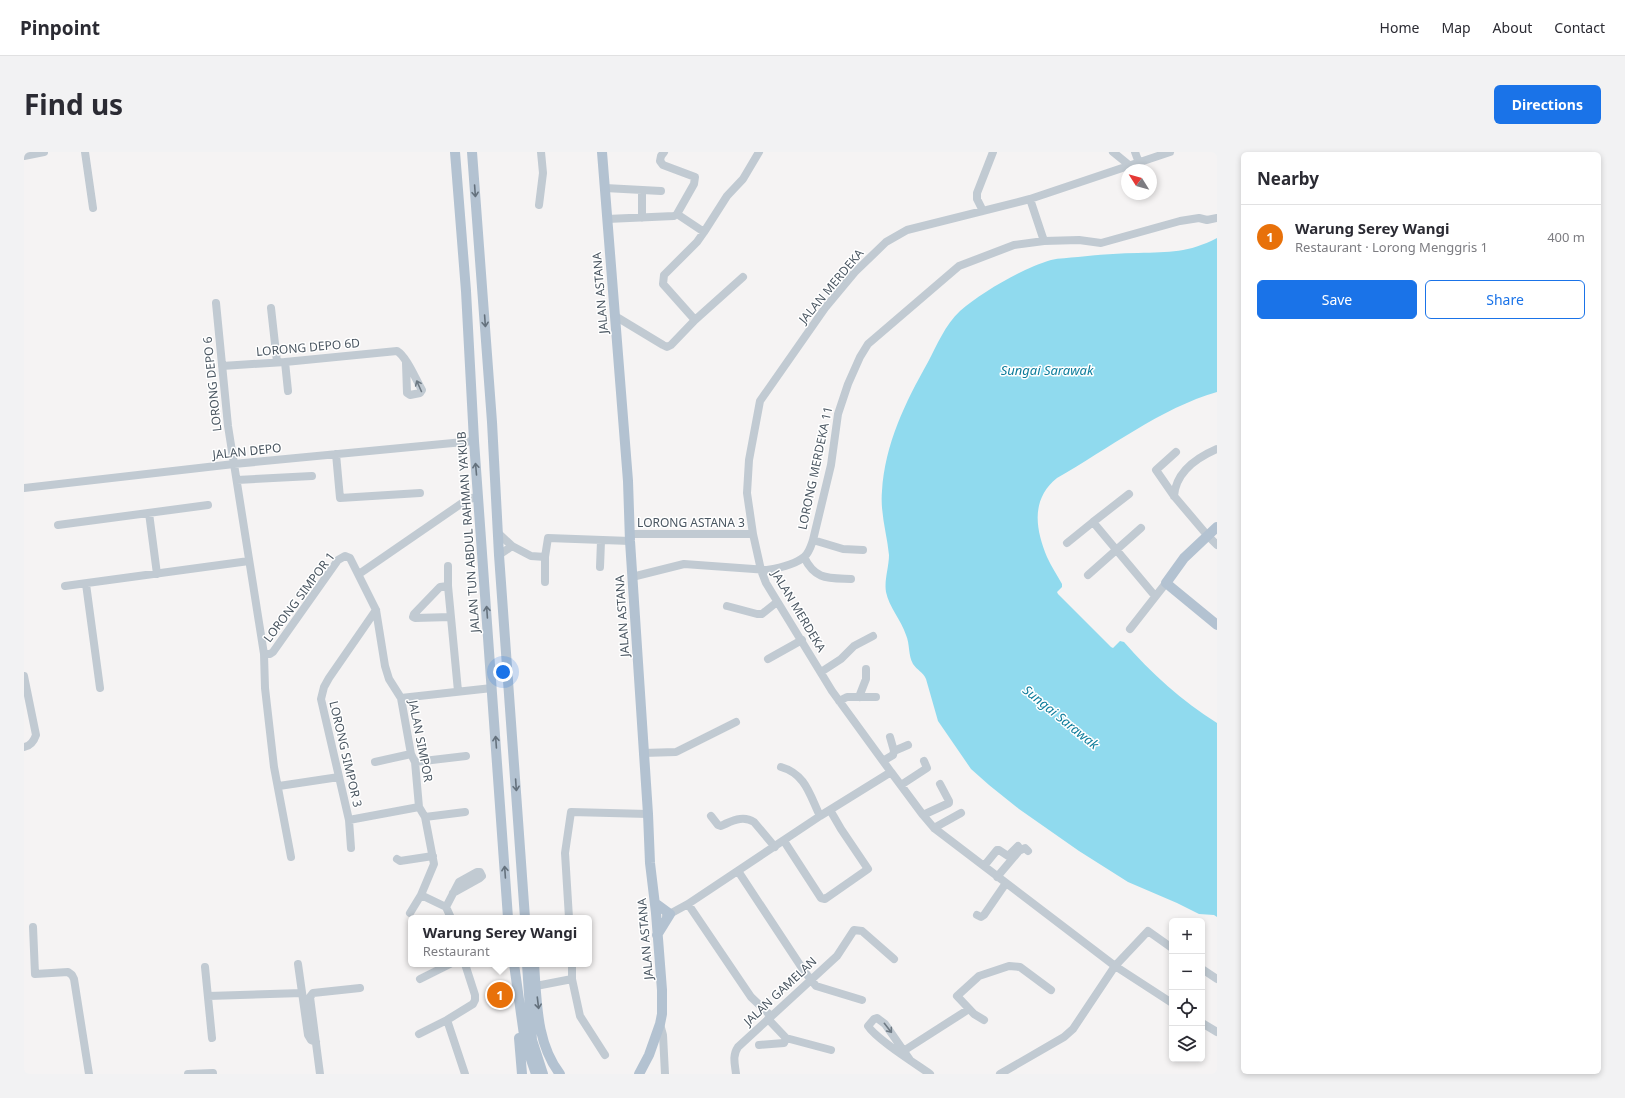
<!DOCTYPE html>
<meta charset="utf-8">
<style>
body{margin:0;font-family:"Noto Sans",sans-serif;background:#f2f2f3;color:#2b2b33}
.controls{position:absolute;right:12px;bottom:12px;display:grid;overflow:hidden;border-radius:6px;box-shadow:0 2px 6px #0003}
.controls button{width:36px;height:36px;display:grid;place-items:center;padding:0;border:0;border-bottom:1px solid #e1e1e2;background:#fff;color:#2b2b33;font:20px sans-serif}
.compass{position:absolute;left:1097px;top:12px;width:36px;height:36px;border-radius:50%;background:#fff;box-shadow:0 2px 6px #0003;rotate:307deg}
.you{position:absolute;left:479px;top:520px;width:14px;height:14px;margin:-10px;border:3px solid #fff;border-radius:50%;background:#1a73e8;box-shadow:0 0 0 6px #1a73e833}
.badge{display:grid;place-items:center;width:26px;height:26px;border-radius:50%;background:#1a73e8;color:#fff;font-size:13px;font-weight:700}
.pin{position:absolute;translate:-50% -50%;border:2px solid #fff;box-shadow:0 1px 4px #0006}
.popup{position:absolute;left:384px;top:763px;width:184px;height:52px;box-sizing:border-box;display:grid;place-content:center;border-radius:6px;background:#fff;filter:drop-shadow(0 1px 3px #0005);font-size:13px;white-space:nowrap;color:#7c7c81}
.popup b{font-size:15px;color:#2b2b33}
.popup::after{content:'';position:absolute;left:50%;top:100%;margin-left:-8px;border:8px solid transparent;border-top-color:#fff}
.list{margin:0;padding:0;list-style:none}
h2{display:flex;justify-content:space-between;align-items:center;height:52px;margin:0;padding:0 16px;font-size:17px}
h2 small{font-size:13px;font-weight:400;color:#7c7c81}
.list li{display:grid;grid-template-columns:26px 1fr auto;gap:12px;align-items:center;box-sizing:border-box;height:64px;padding:0 16px;border-top:1px solid #e1e1e2}
.list b{display:block;font-size:15px;white-space:nowrap}
.list p{margin:0;font-size:13px;white-space:nowrap;color:#7c7c81}
.list em{font-size:13px;font-style:normal;color:#7c7c81}
.actions{display:flex;gap:8px;padding:12px 16px}
.actions a{flex:1;padding:9px 0;border:1px solid #1a73e8;border-radius:6px;text-align:center;font-size:14px;color:#1a73e8}
.actions .main{background:#1a73e8;color:#fff}
.icon{flex:none;width:22px;height:22px;fill:none;stroke:currentColor;stroke-width:2;stroke-linecap:round;stroke-linejoin:round}
.map{position:relative;flex:none;width:1193px;height:922px;overflow:hidden;border-radius:6px}
header{display:flex;align-items:center;gap:24px;box-sizing:border-box;height:56px;padding:0 20px;background:#fff;border-bottom:1px solid #e1e1e2}
header strong{font-size:19px}
nav{display:flex;gap:22px;margin-inline-start:auto;font-size:14px}
.intro{display:flex;align-items:center;justify-content:space-between;box-sizing:border-box;height:96px;padding:0 24px}
h1{margin:0;font-size:28px}
.button{padding:10px 18px;border-radius:6px;background:#1a73e8;color:#fff;font-size:14px;font-weight:700}
main{display:flex;gap:24px;padding:0 24px}
aside{flex:1;background:#fff;border-radius:6px;box-shadow:0 2px 6px #0003}
.map>svg:first-child{display:block}
</style>
<header>
<strong>Pinpoint</strong>
<nav><a>Home</a><a>Map</a><a>About</a><a>Contact</a></nav>
</header>
<div class="intro"><h1>Find us</h1><a class="button">Directions</a></div>
<main>
<div class="map">
<svg width="1193" height="922" viewBox="0 0 1193 922">
<rect width="100%" height="100%" fill="#f5f3f3"/>
<!-- water -->
<path fill="#90daee" d="M1193,86V240C1137,256 1084,297 1033,326C1007,347 1011,376 1023,405C1027,414 1033,423 1038,432V435L1033,440L1034,442L1087,495L1089,496L1096,489L1100,490C1127,521 1158,549 1193,571V765L1190,763L1175,762L1153,751L1104,730L1055,699L995,657L965,633L947,617L914,569L902,527C899,520 893,518 889,512C884,503 886,492 882,483C877,468 865,455 862,440C860,428 865,415 865,403C863,382 856,361 858,339C861,292 881,251 904,210C913,193 921,173 936,159C958,140 999,116 1027,108C1035,106 1045,106 1054,105C1074,103 1094,101 1114,101C1146,100 1164,101 1193,86Z"/>
<g fill="none" stroke-linecap="round" stroke-linejoin="round">
<!-- minor -->
<path stroke="#c1cad2" stroke-width="8" d="M61,0L69,56
M640,0L637,4L636,9L639,13L671,25L670,32L653,62
M1089,0L1105,13
M1111,0L1115,11
M0,4L20,0
M581,36L637,39
M618,39V66
M1006,47L1020,89
M515,53L519,21L517,0
M959,59L953,47V41L969,0
M583,67L650,64L653,62L680,80L673,90L640,123L639,132L671,168
M680,80L703,44L719,27L735,0
M192,151L204,274L240,502L241,536L250,615L267,705
M247,156L253,210
M591,164L639,193L643,195L647,193L671,168L719,125
M261,210L264,239
M198,214L261,210L373,199C383,205 392,228 398,238L396,241L386,243L383,241L382,211
M1152,300L1132,318L1150,344L1183,383L1193,393
M312,302L316,346L396,341
M213,328L288,324
M0,336L210,312L450,289
M1105,342L1069,370L1131,444
M1150,344C1152,320 1172,306 1193,297
M125,361L133,422
M34,373L184,353
M474,381L488,394L507,404L521,405L524,386L606,389
M606,382H729
M789,388L819,397L839,398
M1043,391L1069,370
M475,403L488,394
M780,405C791,428 804,426 827,427
M424,414V434L434,539
M576,415L577,389
M335,422L441,349L454,344
M1064,423L1117,376
M608,425L660,412L743,418C755,416 771,413 780,405C785,401 787,394 789,388L807,313L814,262L824,232L836,205L844,192L935,114L990,93L1020,89L1055,88L1077,91L1156,69L1175,66L1183,68L1193,66
M521,430V405
M62,432L76,536
M41,434L225,409
M424,434L416,435L390,462L389,465L391,466L427,465
M703,454L733,462H738L753,450
M1106,477L1142,431
M240,502H246L249,500L314,408L321,404L326,406L352,458L361,514L365,527L377,546L387,602L391,610L395,655L401,665L410,712L397,743L386,761
M744,507L778,488
M797,520L817,507L830,494L849,484
M0,524L12,583C10,589 7,594 0,595
M835,545L842,527V517
M377,546L468,536
M815,549L823,545H852
M870,599L884,593
M619,601L652,600L712,570
M859,609L869,603L870,599L866,585
M351,610L387,602
M391,610L442,604
M757,615C782,622 786,644 796,664
M867,620L899,663L910,676L1091,814L1148,851
M877,633L903,616L900,609
M255,634L315,625
M899,663L925,651V649L916,632
M687,664L694,673L697,674C707,669 719,663 730,670L751,695
M401,665L441,660
M325,668L395,655
M910,676L937,661
M760,689L797,746L801,747L844,717L817,677L806,658
M327,696L325,668L297,547L300,535L305,526L352,458
M373,707L376,709L409,704
M960,714L973,698H975L984,704L994,694
M714,719L780,819L792,834L838,848
M973,725L995,699L1001,696L1004,699
M397,743L422,755L427,766
M664,752L727,845L747,864
M422,755L435,730L453,720H456L458,724L456,726L429,741
M953,763L957,765L960,763L982,731
M642,764L664,752L796,664L867,620L808,539L742,431L737,418L729,382L723,341L725,308L736,249L801,156L831,120L862,90L883,78L1006,47L1146,0
M545,766L541,701L547,660L624,662
M9,775L11,822L44,820L48,823L50,827L65,922
M274,812L284,883L287,888L292,890
M548,812V827L556,864L581,903
M181,815L188,886
M1178,817L1193,827
M396,827L426,812
M512,834L548,827
M184,844L278,841
M744,867L762,886L807,898
M423,868L441,922
M960,868L950,862L933,844L955,824L985,814L996,815L1027,838
M1178,871L1193,880
M636,872L639,883L641,922
M395,882L423,868L449,852L451,848V843L441,812
M735,893L760,891L762,886
M881,898L945,857
M886,908L861,872L853,866L850,867L844,874C852,887 892,912 906,922
M164,922L189,921V922
M296,922L286,845L289,841L336,836
M712,922C711,912 708,904 714,895L813,804L830,778L838,779L870,807
M976,922L1040,885L1049,877L1091,814L1124,779L1148,796"/>
<!-- major -->
<path stroke="#b3c2d1" stroke-width="10" d="M431,0L442,139L450,289L484,766
M448,0L468,270L475,403L501,766
M578,0L604,329L606,389L624,662L626,711L632,761L638,838V862L636,872L625,903L615,922
M1193,375L1160,406L1142,431L1193,473
M631,751L646,762L633,783
M490,812L501,890L512,922
M503,812L508,888L519,922
M510,812C513,850 512,891 536,922
M495,886L498,922"/>
</g>
<!-- one-way arrows -->
<defs><path id="oneway-shaft" d="M-6 0H5M1.5-3L5.5 0L1.5 3" fill="none" stroke-width="1.6" stroke-linecap="round" stroke-linejoin="round"/></defs>
<g stroke="#64717d">
<use href="#oneway-shaft" transform="translate(451 39) rotate(86)"/>
<use href="#oneway-shaft" transform="translate(461 169) rotate(86)"/>
<use href="#oneway-shaft" transform="translate(452 317) rotate(-95)"/>
<use href="#oneway-shaft" transform="translate(463 460) rotate(-94)"/>
<use href="#oneway-shaft" transform="translate(472 590) rotate(-94)"/>
<use href="#oneway-shaft" transform="translate(492 633) rotate(86)"/>
<use href="#oneway-shaft" transform="translate(481 720) rotate(-94)"/>
<use href="#oneway-shaft" transform="translate(514 851) rotate(83)"/>
</g>
<g stroke="#6e7983">
<use href="#oneway-shaft" transform="translate(395 234) rotate(-114)"/>
<use href="#oneway-shaft" transform="translate(864 876) rotate(52)"/>
</g>
<g text-anchor="middle" dominant-baseline="central" stroke-width="3" stroke-linejoin="round" paint-order="stroke">
<!-- street labels -->
<g font-size="12" fill="#4a5661" stroke="#fff">
<text transform="translate(807 134) rotate(-50)">JALAN MERDEKA</text>
<text transform="translate(576 141) rotate(-95)">JALAN ASTANA</text>
<text transform="translate(284 195) rotate(-5)">LORONG DEPO 6D</text>
<text transform="translate(188 232) rotate(-96)">LORONG DEPO 6</text>
<text transform="translate(223 299) rotate(-6)">JALAN DEPO</text>
<text transform="translate(791 316) rotate(-78)">LORONG MERDEKA 11</text>
<text x="667" y="370">LORONG ASTANA 3</text>
<text transform="translate(444 380) rotate(-94)">JALAN TUN ABDUL RAHMAN YA'KUB</text>
<text transform="translate(275 445) rotate(-53)">LORONG SIMPOR 1</text>
<text transform="translate(775 459) rotate(59)">JALAN MERDEKA</text>
<text transform="translate(598 464) rotate(-94)">JALAN ASTANA</text>
<text transform="translate(397 589) rotate(79)">JALAN SIMPOR</text>
<text transform="translate(322 602) rotate(77)">LORONG SIMPOR 3</text>
<text transform="translate(621 787) rotate(-95)">JALAN ASTANA</text>
<text transform="translate(756 839) rotate(-43)">JALAN GAMELAN</text>
</g>
<!-- water labels -->
<g font-size="13" font-style="italic" fill="#0c7c9b" stroke="#fff">
<text x="1023" y="218">Sungai Sarawak</text>
<text transform="translate(1037 565) rotate(39)">Sungai Sarawak</text>
</g>
</g>
</svg>
<div class="controls">
<button>+</button>
<button>−</button>
<button><svg class="icon" aria-label="locate" viewBox="0 0 24 24"><circle cx="12" cy="12" r="6"/><path d="M12 2v4M12 18v4M2 12h4M18 12h4"/></svg></button>
<button><svg class="icon" aria-label="layers" viewBox="0 0 24 24"><path d="M12 4l9 5-9 5-9-5zM3 14l9 5 9-5"/></svg></button>
</div>
<svg class="compass" viewBox="-18 -18 36 36"><path d="M0-13l5 13h-10z" fill="#e53935"/><path d="M0 13l5-13h-10z" fill="#7c7c81"/></svg>
<div class="you"></div>
<div class="pin badge" style="left:476px;top:843px;background:#e8710a">1</div>
<div class="popup"><b>Warung Serey Wangi</b>Restaurant</div>
</div>
<aside>
<h2>Nearby<small></small></h2>
<ul class="list">
<li><span class="badge" style="background:#e8710a">1</span><div><b>Warung Serey Wangi</b><p>Restaurant · Lorong Menggris 1</p></div><em>400 m</em></li>
</ul>
<div class="actions"><a class="main">Save</a><a>Share</a></div>
</aside>
</main>
